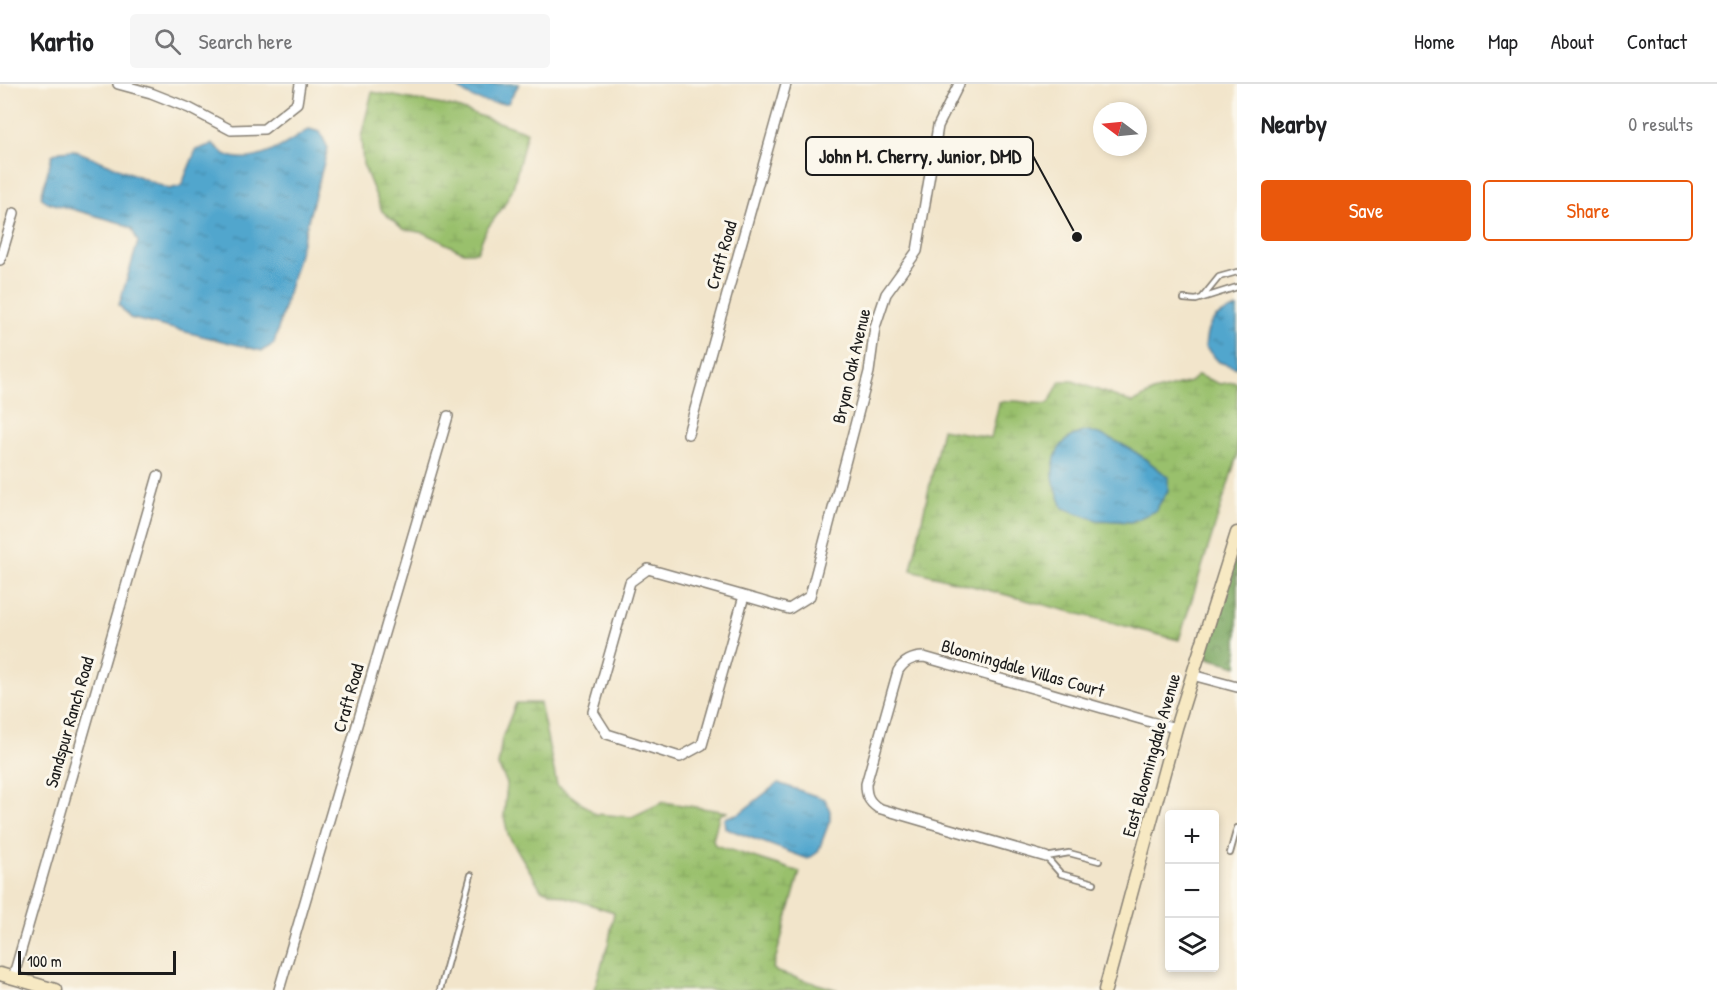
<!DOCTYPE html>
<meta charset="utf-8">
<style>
body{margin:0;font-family:"Patrick Hand",sans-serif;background:#f6f6f6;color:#202124}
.controls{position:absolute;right:18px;bottom:18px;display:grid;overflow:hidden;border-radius:6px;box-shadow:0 3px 9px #0003}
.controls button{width:54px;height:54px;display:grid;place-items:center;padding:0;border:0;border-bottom:2px solid #e0e0e0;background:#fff;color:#202124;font:30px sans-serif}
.compass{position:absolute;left:1093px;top:18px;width:54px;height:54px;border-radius:50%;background:#fff;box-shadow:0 3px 9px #0003;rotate:286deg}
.scale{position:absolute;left:18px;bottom:15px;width:158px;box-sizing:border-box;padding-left:6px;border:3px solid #1c1c1c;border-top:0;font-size:16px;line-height:21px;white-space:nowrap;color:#1c1c1c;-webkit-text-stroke:4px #fbf7ec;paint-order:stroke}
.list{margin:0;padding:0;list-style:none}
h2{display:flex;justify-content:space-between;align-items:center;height:78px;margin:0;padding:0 24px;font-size:26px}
h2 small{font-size:20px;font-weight:400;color:#757577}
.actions{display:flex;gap:12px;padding:18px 24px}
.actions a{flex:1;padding:14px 0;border:2px solid #ea580c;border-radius:6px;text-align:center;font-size:21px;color:#ea580c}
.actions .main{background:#ea580c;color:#fff}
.icon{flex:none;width:33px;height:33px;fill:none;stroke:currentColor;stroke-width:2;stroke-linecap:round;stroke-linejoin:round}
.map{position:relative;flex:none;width:1237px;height:906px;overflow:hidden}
header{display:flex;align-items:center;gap:36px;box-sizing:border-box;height:84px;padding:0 30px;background:#fff;border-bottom:2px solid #e0e0e0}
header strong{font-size:28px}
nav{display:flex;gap:33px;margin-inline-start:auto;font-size:21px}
.search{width:420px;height:54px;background:#f6f6f6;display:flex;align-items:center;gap:15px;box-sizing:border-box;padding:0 21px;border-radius:6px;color:#757577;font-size:22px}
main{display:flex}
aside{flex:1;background:#fff}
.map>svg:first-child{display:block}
</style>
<header>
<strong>Kartio</strong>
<div class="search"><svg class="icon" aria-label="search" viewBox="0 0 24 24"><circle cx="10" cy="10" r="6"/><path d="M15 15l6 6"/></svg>Search here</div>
<nav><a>Home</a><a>Map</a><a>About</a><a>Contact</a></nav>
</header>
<main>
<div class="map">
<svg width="1237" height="906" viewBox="0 0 1237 906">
<defs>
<pattern id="forest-crowns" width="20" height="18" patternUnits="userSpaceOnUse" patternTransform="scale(1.5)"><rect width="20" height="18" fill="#7aa660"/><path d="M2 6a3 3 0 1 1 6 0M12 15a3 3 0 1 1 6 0" fill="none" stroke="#63864e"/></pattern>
<pattern id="wetland-marsh" width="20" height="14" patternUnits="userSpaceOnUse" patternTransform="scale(1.5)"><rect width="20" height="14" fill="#99c06c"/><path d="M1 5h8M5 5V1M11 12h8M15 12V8" fill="none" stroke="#83a45d"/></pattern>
<pattern id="water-ripples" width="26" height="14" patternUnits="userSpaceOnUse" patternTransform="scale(1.5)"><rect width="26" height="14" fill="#51a6cd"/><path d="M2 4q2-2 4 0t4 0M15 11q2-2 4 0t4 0" fill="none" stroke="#4286a6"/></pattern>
</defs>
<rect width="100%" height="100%" fill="#fbf7ec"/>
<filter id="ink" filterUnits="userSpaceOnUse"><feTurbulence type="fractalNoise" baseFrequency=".0167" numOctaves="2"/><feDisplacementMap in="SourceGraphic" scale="12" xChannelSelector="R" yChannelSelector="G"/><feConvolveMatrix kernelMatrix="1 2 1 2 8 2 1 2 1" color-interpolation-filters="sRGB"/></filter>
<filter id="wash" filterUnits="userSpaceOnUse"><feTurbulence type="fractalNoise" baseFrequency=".008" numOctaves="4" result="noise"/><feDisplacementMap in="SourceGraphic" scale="24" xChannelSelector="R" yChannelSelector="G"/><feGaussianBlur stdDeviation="1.35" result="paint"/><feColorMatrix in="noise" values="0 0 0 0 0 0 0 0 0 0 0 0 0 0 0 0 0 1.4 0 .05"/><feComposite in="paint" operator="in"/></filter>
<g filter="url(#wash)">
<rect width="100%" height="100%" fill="#f2e5cb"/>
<!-- forest -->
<path fill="url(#forest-crowns)" stroke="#4b613e" stroke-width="1.5" d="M1237,468V582L1204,573Z"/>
<!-- wetland -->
<path fill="url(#wetland-marsh)" stroke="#5a6e44" stroke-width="1.5" d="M372,8L454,23L527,48L513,104L503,123L486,146L477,168H463L424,149L403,145L382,127L363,80L361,53Z
M1198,291L1220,300L1233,298L1237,299V372L1179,556L911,486L942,345L991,354L999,319C1015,313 1032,322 1049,319L1060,297H1073L1133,319L1153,308L1190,298Z
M516,619H540L557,701L596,730L632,733L663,718L728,728L721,730L719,732L713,756L715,761L800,788L773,884L777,888L838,906H594L609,857L614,828L541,805L508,751L504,732L507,699L498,682L502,654Z"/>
<!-- water -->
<path fill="url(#water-ripples)" stroke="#366174" stroke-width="1.5" d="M458,0H519L508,19C488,20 472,17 457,3Z
M309,45L320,48L328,64L274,260L262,267L130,234L119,221L138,158L132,145L121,139L47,118L41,113L52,71L60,67L74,66L169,105L181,102L196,66L212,60C217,64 222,69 227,71C254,83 287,60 309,45Z
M1237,224V284L1219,278L1205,263C1207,237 1213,232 1237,224Z
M1089,347C1121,356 1143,372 1168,393V407L1155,427L1131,438L1097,436L1063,424C1060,414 1054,403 1053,393C1052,367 1064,350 1089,347Z
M778,699L825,715L830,727V736L818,768L808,775L725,744L724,734L740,729Z"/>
</g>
<g filter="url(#ink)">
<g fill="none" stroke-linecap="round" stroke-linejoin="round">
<defs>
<path id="lane" d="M1202,214L1219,193L1237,188
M1184,215L1196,216L1237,203
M1230,769L1237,744
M1046,773L1061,790L1094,799
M1046,773L1069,769L1099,777
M440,906L471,791"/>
<path id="street" d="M118,0L151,9L189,24L231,46L264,45L297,19L300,0
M0,176L14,129
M688,350L786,0
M648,485L744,512L702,661L680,673L607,650L593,628L630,498Z
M744,512L789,525L810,512L869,288L875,243L886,210L917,167L938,42L959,0
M1192,591L1237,603
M1046,773L878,724C868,717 866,711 866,700L898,587C904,577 912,573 924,573L1151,638L1176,644
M13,894L158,392
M279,906L448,332"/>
<path id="secondary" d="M0,890L55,906
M1105,906L1176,644L1237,449"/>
</defs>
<!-- lane casing -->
<use href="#lane" stroke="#878074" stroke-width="8"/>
<!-- street casing -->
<use href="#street" stroke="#878074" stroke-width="12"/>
<!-- secondary casing -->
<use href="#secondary" stroke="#878074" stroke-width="15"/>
<!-- lane -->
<use href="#lane" stroke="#fff" stroke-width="4.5"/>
<!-- street -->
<use href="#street" stroke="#fff" stroke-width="9"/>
<!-- secondary -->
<use href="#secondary" stroke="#f7e9c3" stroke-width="12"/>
</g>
</g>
<g text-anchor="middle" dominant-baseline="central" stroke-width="6" stroke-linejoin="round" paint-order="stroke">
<!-- street labels -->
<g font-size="18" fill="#1c1c1c" stroke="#fbf7ec">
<text transform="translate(721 171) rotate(-74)">Craft Road</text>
<text transform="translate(851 282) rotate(-77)">Bryan Oak Avenue</text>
<text transform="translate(1023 584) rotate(16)">Bloomingdale Villas Court</text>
<text transform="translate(348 614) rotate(-74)">Craft Road</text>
<text transform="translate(69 638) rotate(-74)">Sandspur Ranch Road</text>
<text transform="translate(1151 671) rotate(-74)">East Bloomingdale Avenue</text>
</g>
</g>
<!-- callouts -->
<path fill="none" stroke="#1c1c1c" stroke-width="2" d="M1077 153L1033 72"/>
<circle fill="#1c1c1c" stroke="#fbf7ec" stroke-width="2" cx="1077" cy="153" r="6"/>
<rect fill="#fbf7ec" stroke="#1c1c1c" stroke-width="2" x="806" y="53" width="227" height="38" rx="6"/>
<g font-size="20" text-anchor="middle" font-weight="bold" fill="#1c1c1c">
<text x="920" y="79">John M. Cherry, Junior, DMD</text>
</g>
</svg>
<div class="controls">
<button>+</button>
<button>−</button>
<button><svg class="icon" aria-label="layers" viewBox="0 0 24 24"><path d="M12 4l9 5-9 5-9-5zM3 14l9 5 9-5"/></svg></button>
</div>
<svg class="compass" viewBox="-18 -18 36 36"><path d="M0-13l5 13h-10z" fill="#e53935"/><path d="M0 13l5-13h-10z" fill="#757577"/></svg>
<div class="scale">100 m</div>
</div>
<aside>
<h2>Nearby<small>0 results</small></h2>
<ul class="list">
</ul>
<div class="actions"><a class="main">Save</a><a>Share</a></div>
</aside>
</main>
